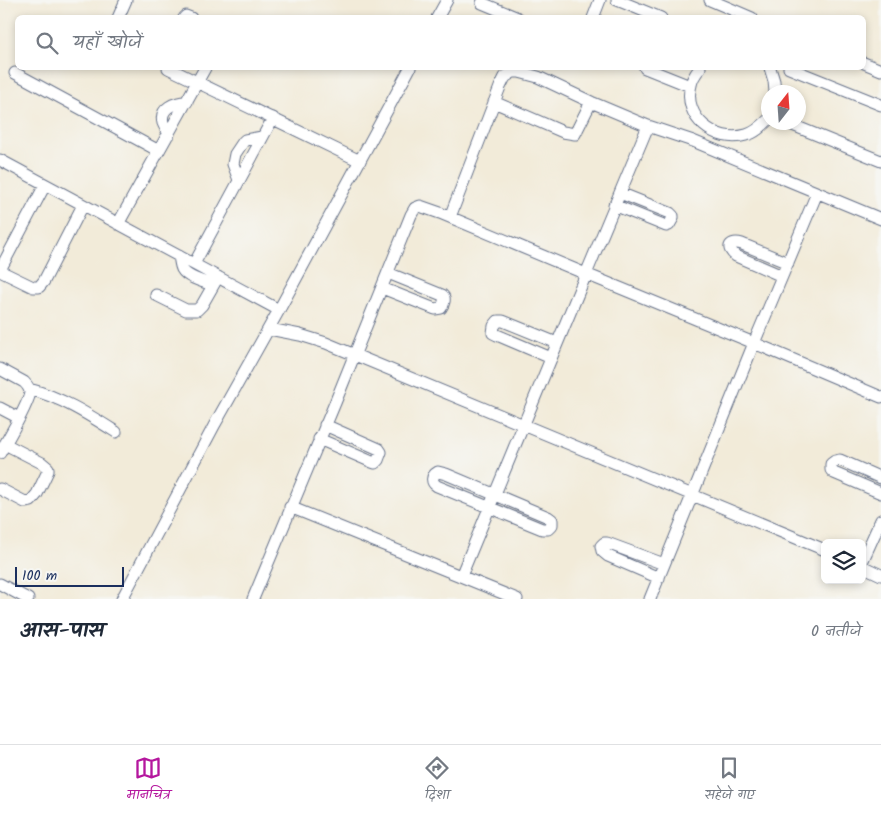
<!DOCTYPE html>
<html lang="hi">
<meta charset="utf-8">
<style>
body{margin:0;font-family:Kalam,"Playpen Sans Deva",sans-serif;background:#f2f2f3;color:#1f2937}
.controls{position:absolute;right:15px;bottom:15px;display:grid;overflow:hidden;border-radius:8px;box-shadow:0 2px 8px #0003}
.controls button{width:45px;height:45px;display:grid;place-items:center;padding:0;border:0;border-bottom:1px solid #e0e1e3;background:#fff;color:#1f2937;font:25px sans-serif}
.compass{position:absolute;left:761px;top:85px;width:45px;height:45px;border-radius:50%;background:#fff;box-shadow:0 2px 8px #0003;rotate:17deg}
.scale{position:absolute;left:15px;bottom:12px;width:109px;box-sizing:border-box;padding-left:5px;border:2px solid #1b2f5e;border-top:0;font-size:14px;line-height:18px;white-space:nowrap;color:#1b2f5e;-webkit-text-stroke:4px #f6f6f2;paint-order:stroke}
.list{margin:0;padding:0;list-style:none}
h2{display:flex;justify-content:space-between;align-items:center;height:65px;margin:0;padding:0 20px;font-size:21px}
h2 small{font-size:16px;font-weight:400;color:#747a83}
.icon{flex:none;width:28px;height:28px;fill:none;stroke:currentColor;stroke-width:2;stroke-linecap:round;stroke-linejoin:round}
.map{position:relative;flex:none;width:881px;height:599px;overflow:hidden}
.search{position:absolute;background:#fff;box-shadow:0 2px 8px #0003;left:15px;right:15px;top:15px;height:55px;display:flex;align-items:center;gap:12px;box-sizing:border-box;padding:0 18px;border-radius:8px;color:#747a83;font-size:19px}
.sheet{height:145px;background:#fff}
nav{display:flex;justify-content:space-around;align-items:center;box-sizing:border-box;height:70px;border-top:1px solid #e0e1e3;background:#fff;font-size:14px;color:#747a83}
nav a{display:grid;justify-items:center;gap:2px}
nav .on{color:#b5179e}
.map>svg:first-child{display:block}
</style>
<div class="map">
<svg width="881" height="599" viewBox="0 0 881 599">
<rect width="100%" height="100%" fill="#f6f6f2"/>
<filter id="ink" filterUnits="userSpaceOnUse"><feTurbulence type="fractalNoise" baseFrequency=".02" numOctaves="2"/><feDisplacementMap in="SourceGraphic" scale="10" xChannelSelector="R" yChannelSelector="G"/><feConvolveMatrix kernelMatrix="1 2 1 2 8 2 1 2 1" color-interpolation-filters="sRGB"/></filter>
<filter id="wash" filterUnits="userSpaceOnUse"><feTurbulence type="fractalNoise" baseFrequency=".0096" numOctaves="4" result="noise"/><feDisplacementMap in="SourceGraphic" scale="20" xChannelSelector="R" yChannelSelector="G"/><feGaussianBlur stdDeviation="1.12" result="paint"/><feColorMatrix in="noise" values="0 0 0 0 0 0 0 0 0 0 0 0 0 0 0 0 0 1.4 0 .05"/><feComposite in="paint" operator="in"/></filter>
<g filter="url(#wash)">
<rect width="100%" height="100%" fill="#f2ebd9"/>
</g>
<g filter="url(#ink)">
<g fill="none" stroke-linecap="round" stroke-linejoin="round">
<defs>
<path id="minor" d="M617,0L661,18
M710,0L752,18
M482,3L518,18
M118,18L126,0
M184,18L186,16L191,18
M437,18L447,0
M593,18L600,0
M864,63L881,70
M168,68L360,161
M645,68L690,86
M700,68C696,73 692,78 691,85C682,117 716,144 746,135C755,133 762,126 768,120
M770,68L774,81L775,92
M789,68L881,105
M15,73L159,151
M494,102L563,132L575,134L591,102
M785,122L881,161
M648,126L586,274L754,343L650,599
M169,134C167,130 164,126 163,123C159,108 175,102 187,102
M0,160L279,310
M239,180L233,164L235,154L243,142L245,140L262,137
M817,193L754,343L881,397
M614,205L666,226L669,225L673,218V216L670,213L620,193
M450,217L500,87L505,77L513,72H519L538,77L591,102L648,126L693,141L881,219
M118,224L205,68
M179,256C180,260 180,265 182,269C187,278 204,282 213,285
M194,264L273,118
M0,270L45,185
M0,271L33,287H39L44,281L83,205
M782,276L736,256C725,248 730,240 742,244L788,263
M382,288L435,309L441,308C444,304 446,298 442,295L388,273
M156,295L186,310H197L202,305L218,277
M269,329L300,335L326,343L825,550
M551,358L497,335L493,333L494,326L498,321H503L557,343
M0,369L24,382C27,385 30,388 30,392C30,402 6,442 0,453
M29,389C61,397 89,415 116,432
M0,408L19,418
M319,439L372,462L375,463L378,460L381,452L379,449L325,425
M438,472L446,474L548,517L552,520V525L548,529H542L437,486C431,482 431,476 438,472Z
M881,478L840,460L835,461L831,464V470L834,473L881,493
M0,489L25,502L31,501L37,494L48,471V468L42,463L5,444
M290,507L517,599
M862,562L881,520
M862,566L881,575
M659,578L608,556L602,551L601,546L604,543H607L664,564
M0,584L28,599
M122,599L215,424L279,310L410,68
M253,599L335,403L411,215L415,208L420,206L440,213L586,274L461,576"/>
</defs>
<!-- minor casing -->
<use href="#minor" stroke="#667189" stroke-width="13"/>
<!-- minor -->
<use href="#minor" stroke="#fff" stroke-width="11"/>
</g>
</g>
</svg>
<div class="controls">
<button><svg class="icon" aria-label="layers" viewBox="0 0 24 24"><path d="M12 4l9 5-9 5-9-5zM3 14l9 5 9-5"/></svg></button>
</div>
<svg class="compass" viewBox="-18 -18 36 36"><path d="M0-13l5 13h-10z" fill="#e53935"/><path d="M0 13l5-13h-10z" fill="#747a83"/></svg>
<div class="scale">100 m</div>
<div class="search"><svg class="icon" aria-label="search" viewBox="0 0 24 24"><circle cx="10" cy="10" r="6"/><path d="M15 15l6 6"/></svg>यहाँ खोजें</div>
</div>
<section class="sheet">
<h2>आस-पास<small>0 नतीजे</small></h2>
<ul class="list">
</ul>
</section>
<nav>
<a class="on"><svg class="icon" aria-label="map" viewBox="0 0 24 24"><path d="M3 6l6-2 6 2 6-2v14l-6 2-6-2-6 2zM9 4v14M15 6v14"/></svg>मानचित्र</a>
<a><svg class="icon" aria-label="directions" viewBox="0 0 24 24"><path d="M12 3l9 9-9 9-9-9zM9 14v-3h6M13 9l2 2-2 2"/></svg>दिशा</a>
<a><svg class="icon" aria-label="saved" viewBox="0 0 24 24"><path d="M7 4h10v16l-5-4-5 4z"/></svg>सहेजे गए</a>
</nav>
